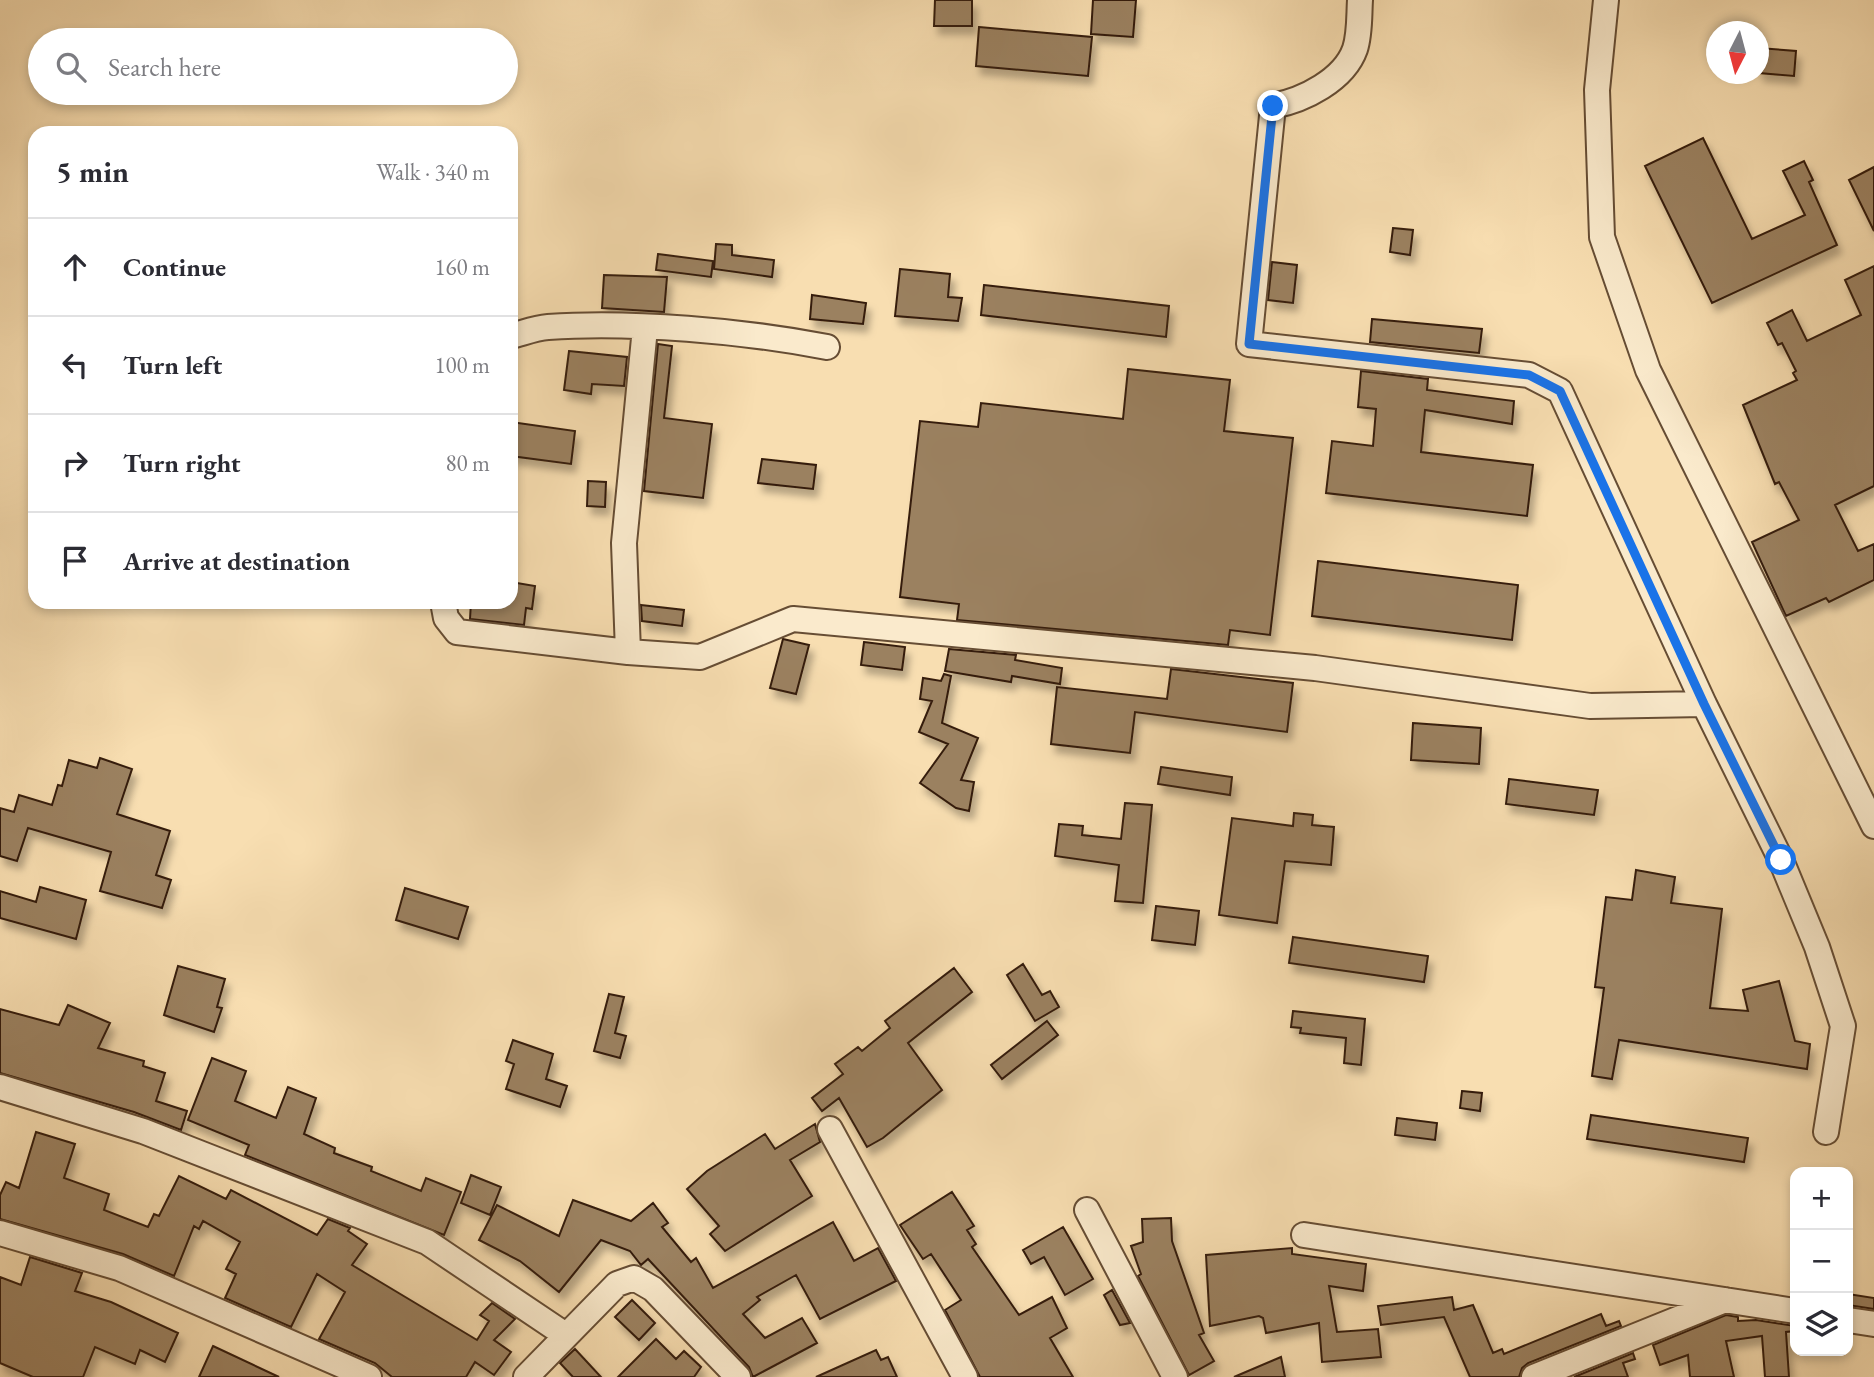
<!DOCTYPE html>
<meta charset="utf-8">
<style>
body{margin:0;font-family:"EB Garamond",serif;background:#f2f2f3;color:#2b2b33}
.controls{position:absolute;right:21px;bottom:21px;display:grid;overflow:hidden;border-radius:14px;box-shadow:0 4px 10px #0003}
.controls button{width:63px;height:63px;display:grid;place-items:center;padding:0;border:0;border-bottom:2px solid #e1e1e2;background:#fff;color:#2b2b33;font:35px sans-serif}
.compass{position:absolute;left:1706px;top:21px;width:63px;height:63px;border-radius:50%;background:#fff;box-shadow:0 4px 10px #0003;rotate:186deg}
.stop{position:absolute;width:21px;height:21px;margin:-16px;border:5px solid #1a73e8;border-radius:50%;background:#fff}
.stop.end{background:#1a73e8;border-color:#fff;box-shadow:0 2px 7px #0008}
.list{margin:0;padding:0;list-style:none}
h2{display:flex;justify-content:space-between;align-items:center;height:91px;margin:0;padding:0 28px;font-size:30px}
h2 small{font-size:23px;font-weight:400;color:#7c7c81}
.list li{display:grid;grid-template-columns:46px 1fr auto;gap:21px;align-items:center;box-sizing:border-box;height:98px;padding:0 28px;border-top:2px solid #e1e1e2}
.list b{display:block;font-size:26px;white-space:nowrap}
.list em{font-size:23px;font-style:normal;color:#7c7c81}
.icon{flex:none;width:38px;height:38px;fill:none;stroke:currentColor;stroke-width:2;stroke-linecap:round;stroke-linejoin:round}
.map{position:relative;flex:none;width:1874px;height:1377px;overflow:hidden}
.search{position:absolute;background:#fff;box-shadow:0 4px 10px #0003;left:28px;top:28px;width:490px;height:77px;display:flex;align-items:center;gap:18px;box-sizing:border-box;padding:0 24px;border-radius:38px;color:#7c7c81;font-size:26px}
.panel{position:absolute;background:#fff;box-shadow:0 4px 10px #0003;left:28px;top:126px;width:490px;height:483px;border-radius:21px}
.map>svg:first-child{display:block}
</style>
<div class="map">
<svg width="1874" height="1377" viewBox="0 0 1874 1377">
<defs>
<filter id="shadow"><feDropShadow dx="4.5" dy="8" stdDeviation="3.5" flood-color="#0004"/></filter>
</defs>
<rect width="100%" height="100%" fill="#f8deb1"/>
<filter id="stains"><feTurbulence type="fractalNoise" baseFrequency=".00286" numOctaves="4"/><feColorMatrix values="0 0 0 0 .2 0 0 0 0 .09 0 0 0 0 .02 0 0 0 .5 -.17"/></filter>
<radialGradient id="worn" r=".72"><stop offset=".6" stop-color="#630" stop-opacity="0"/><stop offset="1" stop-color="#630" stop-opacity=".3"/></radialGradient>
<!-- building -->
<path fill="#9b8161" stroke="#361d0a" stroke-width="2" filter="url(#shadow)" d="M935,0H972V26H934Z
M1093,0H1136L1133,37L1091,34Z
M979,27L1092,37L1088,76L976,66Z
M1759,48L1796,51L1794,76L1759,73Z
M1703,138L1752,239L1805,215L1783,171L1804,161L1813,180L1809,182L1837,245L1712,303L1645,166Z
M1874,167V231L1849,180Z
M1393,228L1413,230L1410,255L1390,252Z
M716,244L732,245V255L774,260L772,277L714,269Z
M658,254L713,261L711,277L656,270Z
M1272,262L1297,265L1293,303L1268,300Z
M1874,266V486L1835,505L1858,551L1874,544V580L1829,602L1826,598L1786,616L1752,542L1799,520L1779,482L1775,484L1743,405L1797,380L1793,373L1796,371L1782,343L1778,345L1767,323L1792,310L1807,341L1861,315L1845,280Z
M900,269L950,274L948,297L962,298L958,321L895,316Z
M604,275L667,277L664,312L602,308Z
M984,285L1169,306L1166,337L981,315Z
M812,295L866,303L863,324L810,319Z
M1372,319L1482,329L1479,353L1370,342Z
M658,344L672,346L664,418L712,424L703,498L644,491Z
M569,351L627,357L624,386L592,384L591,394L564,390Z
M1128,369L1230,380L1224,431L1293,438L1270,635L1230,630L1228,645L957,620L959,604L900,597L920,421L978,427L981,403L1123,419Z
M1361,371L1428,379L1427,390L1514,401L1512,424L1425,410L1421,452L1533,465L1527,516L1326,493L1332,441L1373,446L1376,409L1358,407Z
M511,422L575,431L571,464L511,456Z
M762,459L816,465L813,489L758,483Z
M588,481L606,482L605,507L587,506Z
M1318,561L1518,585L1512,640L1312,616Z
M511,582L535,586L532,609L526,608L524,625L470,619L471,602H511Z
M641,605L684,610L682,626L642,621Z
M783,639L809,645L796,694L770,688Z
M864,642L905,647L902,670L861,665Z
M949,649L1016,655L1015,660L1062,668L1060,684L1012,676L1011,682L945,671Z
M1171,669L1293,683L1287,732L1135,712L1130,753L1051,744L1057,687L1167,699Z
M944,674L951,676L942,723L978,738L961,780L974,782L969,811L956,808L920,783L948,744L919,732L932,701L920,699L923,678L941,681Z
M1413,723L1481,728L1479,764L1411,760Z
M100,758L132,769L117,814L170,831L156,875L171,880L162,908L100,891L111,852L28,828L17,861L0,856V808L14,812L19,795L52,805L58,785L62,786L69,760L97,768Z
M1161,767L1232,777L1230,795L1158,784Z
M1509,779L1598,790L1594,815L1506,804Z
M1125,803L1152,805L1143,903L1115,901L1119,865L1055,856L1059,824L1083,826L1082,835L1121,839Z
M1294,813L1313,815L1312,825L1334,827L1331,865L1285,861L1277,923L1219,915L1232,818L1293,826Z
M1636,870L1675,877L1671,903L1722,909L1710,1008L1748,1011L1743,990L1779,981L1795,1041L1810,1044L1807,1069L1619,1040L1612,1079L1592,1076L1604,988L1595,987L1606,897L1632,900Z
M40,887L86,900L76,939L0,918V891L36,902Z
M405,888L468,907L458,939L396,920Z
M1156,906L1199,911L1195,945L1152,940Z
M1293,937L1428,956L1424,982L1289,963Z
M1023,964L1042,995L1050,991L1059,1007L1035,1021L1007,975Z
M178,966L225,979L217,1007L222,1008L214,1032L164,1015Z
M954,968L972,992L908,1043L942,1090L883,1138L867,1147L839,1098L822,1111L812,1098L843,1074L835,1064L858,1047L862,1051L890,1028L885,1021Z
M609,994L624,997L615,1033L626,1036L620,1058L594,1051Z
M68,1005L110,1023L98,1048L144,1061L143,1066L165,1073L156,1101L187,1111L181,1130L134,1112L0,1073V1009L59,1025Z
M1293,1011L1365,1019L1361,1065L1344,1063L1346,1038L1300,1033L1301,1028L1291,1027Z
M1047,1021L1058,1035L1002,1079L991,1065Z
M513,1040L553,1054L546,1079L567,1086L560,1107L506,1089L514,1064L506,1061Z
M212,1058L246,1071L235,1101L276,1118L288,1087L316,1098L304,1134L335,1148L334,1153L372,1167L371,1171L421,1191L426,1178L461,1192L444,1235L245,1155L249,1145L188,1120Z
M1462,1091L1482,1093L1480,1111L1460,1108Z
M1591,1115L1748,1138L1744,1162L1587,1139Z
M1397,1118L1437,1123L1435,1140L1395,1135Z
M815,1124L820,1142L790,1160L812,1196L725,1251L710,1234L719,1226L687,1189L707,1171L765,1134L775,1149Z
M36,1132L75,1144L64,1178L109,1194L104,1210L148,1227L154,1214L159,1216L179,1176L226,1199L231,1190L317,1235L328,1219L350,1228L348,1231L367,1244L352,1265L477,1340L489,1321L480,1315L492,1303L515,1319L494,1340L511,1352L494,1375L475,1362L466,1377H392L375,1363L319,1339L345,1292L317,1274L291,1327L225,1298L236,1274L226,1269L240,1242L203,1221L199,1229L194,1226L174,1276L123,1254L0,1219V1195L6,1182L19,1188Z
M471,1175L501,1187L490,1215L461,1203Z
M952,1192L974,1226L967,1230L976,1244L972,1247L1019,1315L1052,1297L1067,1328L1050,1338L1073,1377H980L945,1310L961,1300L931,1254L923,1259L900,1225Z
M573,1200L631,1221L653,1203L668,1223L662,1227L691,1262L696,1258L713,1288L833,1222L854,1261L878,1248L896,1281L820,1319L796,1275L757,1297L760,1300L743,1314L765,1338L802,1318L817,1343L753,1377L749,1367L648,1259L641,1265L630,1251L601,1240L559,1292L520,1261L479,1240L497,1205L559,1236Z
M1171,1218L1172,1241L1204,1333L1199,1335L1214,1361L1189,1375L1138,1276L1141,1274L1131,1246L1143,1242L1142,1219Z
M1063,1227L1093,1279L1065,1295L1044,1257L1031,1264L1023,1250Z
M1292,1248V1254L1366,1264L1363,1291L1329,1286L1337,1332L1378,1329L1381,1357L1322,1362L1319,1323L1266,1333L1263,1318L1259,1316L1210,1326L1206,1255Z
M30,1257L82,1273L75,1291L111,1302L178,1333L165,1362L140,1350L135,1364L95,1347L83,1377H33L0,1363V1277L21,1285Z
M1112,1290L1130,1323L1120,1325L1104,1295Z
M1848,1294L1874,1298V1309L1848,1305Z
M1452,1297L1454,1310L1473,1305L1493,1353L1502,1349L1504,1354L1601,1314L1606,1326L1619,1321L1621,1326L1528,1363L1522,1368L1519,1377H1470L1444,1317L1381,1325L1378,1306Z
M632,1300L655,1323L639,1340L615,1317Z
M1726,1315L1738,1317V1321L1756,1320L1795,1326V1331L1786,1332L1789,1377H1765L1762,1336L1726,1341L1734,1377H1690L1688,1355L1660,1365L1653,1345Z
M656,1339L676,1359L684,1351L701,1367L694,1377H618Z
M213,1346L279,1377H199Z
M575,1349L601,1377H573L560,1363Z
M876,1350L881,1360L888,1357L897,1377H816Z
M1633,1353L1635,1359L1623,1363L1628,1377H1574Z
M1281,1357L1285,1377H1234Z"/>
<g fill="none" stroke-linecap="round" stroke-linejoin="round">
<defs>
<path id="minor" d="M1360,0C1359,15 1360,34 1355,49C1344,80 1304,100 1273,106L1249,344L1529,375L1560,391L1704,704L1781,860L1817,947L1843,1026L1826,1132
M1606,0L1597,90L1602,237L1648,370L1874,826
M511,336C523,333 535,328 548,327C631,321 744,331 827,347
M443,602L446,618L457,632L628,652L700,657L793,619L1315,668L1590,706L1704,704
M628,652L624,543L645,328
M0,1087L143,1131L427,1242L564,1334
M830,1129L965,1377
M1087,1210L1175,1377
M0,1233L119,1268L369,1377
M1304,1235L1795,1311
M1848,1320L1874,1324
M526,1377L617,1284L634,1278L653,1289L738,1377
M1534,1377L1725,1300"/>
</defs>
<!-- minor casing -->
<use href="#minor" stroke="#664d34" stroke-width="28"/>
<!-- minor -->
<use href="#minor" stroke="#faeacc" stroke-width="24"/>
</g>
<g fill="none" stroke-linecap="round" stroke-linejoin="round">
<!-- route -->
<path stroke="#1a73e8" stroke-width="9" d="M1273,106L1249,344L1529,375L1560,391L1704,704L1781,860"/>
</g>
<rect width="100%" height="100%" filter="url(#stains)"/>
<rect width="100%" height="100%" fill="url(#worn)"/>
</svg>
<div class="controls">
<button>+</button>
<button>−</button>
<button><svg class="icon" aria-label="layers" viewBox="0 0 24 24"><path d="M12 4l9 5-9 5-9-5zM3 14l9 5 9-5"/></svg></button>
</div>
<svg class="compass" viewBox="-18 -18 36 36"><path d="M0-13l5 13h-10z" fill="#e53935"/><path d="M0 13l5-13h-10z" fill="#7c7c81"/></svg>
<div class="stop" style="left:1781px;top:860px"></div>
<div class="stop end" style="left:1273px;top:106px"></div>
<div class="search"><svg class="icon" aria-label="search" viewBox="0 0 24 24"><circle cx="10" cy="10" r="6"/><path d="M15 15l6 6"/></svg>Search here</div>
<section class="panel">
<h2>5 min<small>Walk · 340 m</small></h2>
<ul class="list">
<li><svg class="icon" aria-label="ahead" viewBox="0 0 24 24"><path d="M12 20V5M6 11l6-6 6 6"/></svg><div><b>Continue</b></div><em>160 m</em></li>
<li><svg class="icon" aria-label="left" viewBox="0 0 24 24"><path d="M17 20v-9H6M10 6l-5 5 5 5"/></svg><div><b>Turn left</b></div><em>100 m</em></li>
<li><svg class="icon" aria-label="right" viewBox="0 0 24 24"><path d="M7 20v-9h11M14 6l5 5-5 5"/></svg><div><b>Turn right</b></div><em>80 m</em></li>
<li><svg class="icon" aria-label="arrive" viewBox="0 0 24 24"><path d="M6 21V4h12l-3 4 3 4H6"/></svg><div><b>Arrive at destination</b></div></li>
</ul>
</section>
</div>
